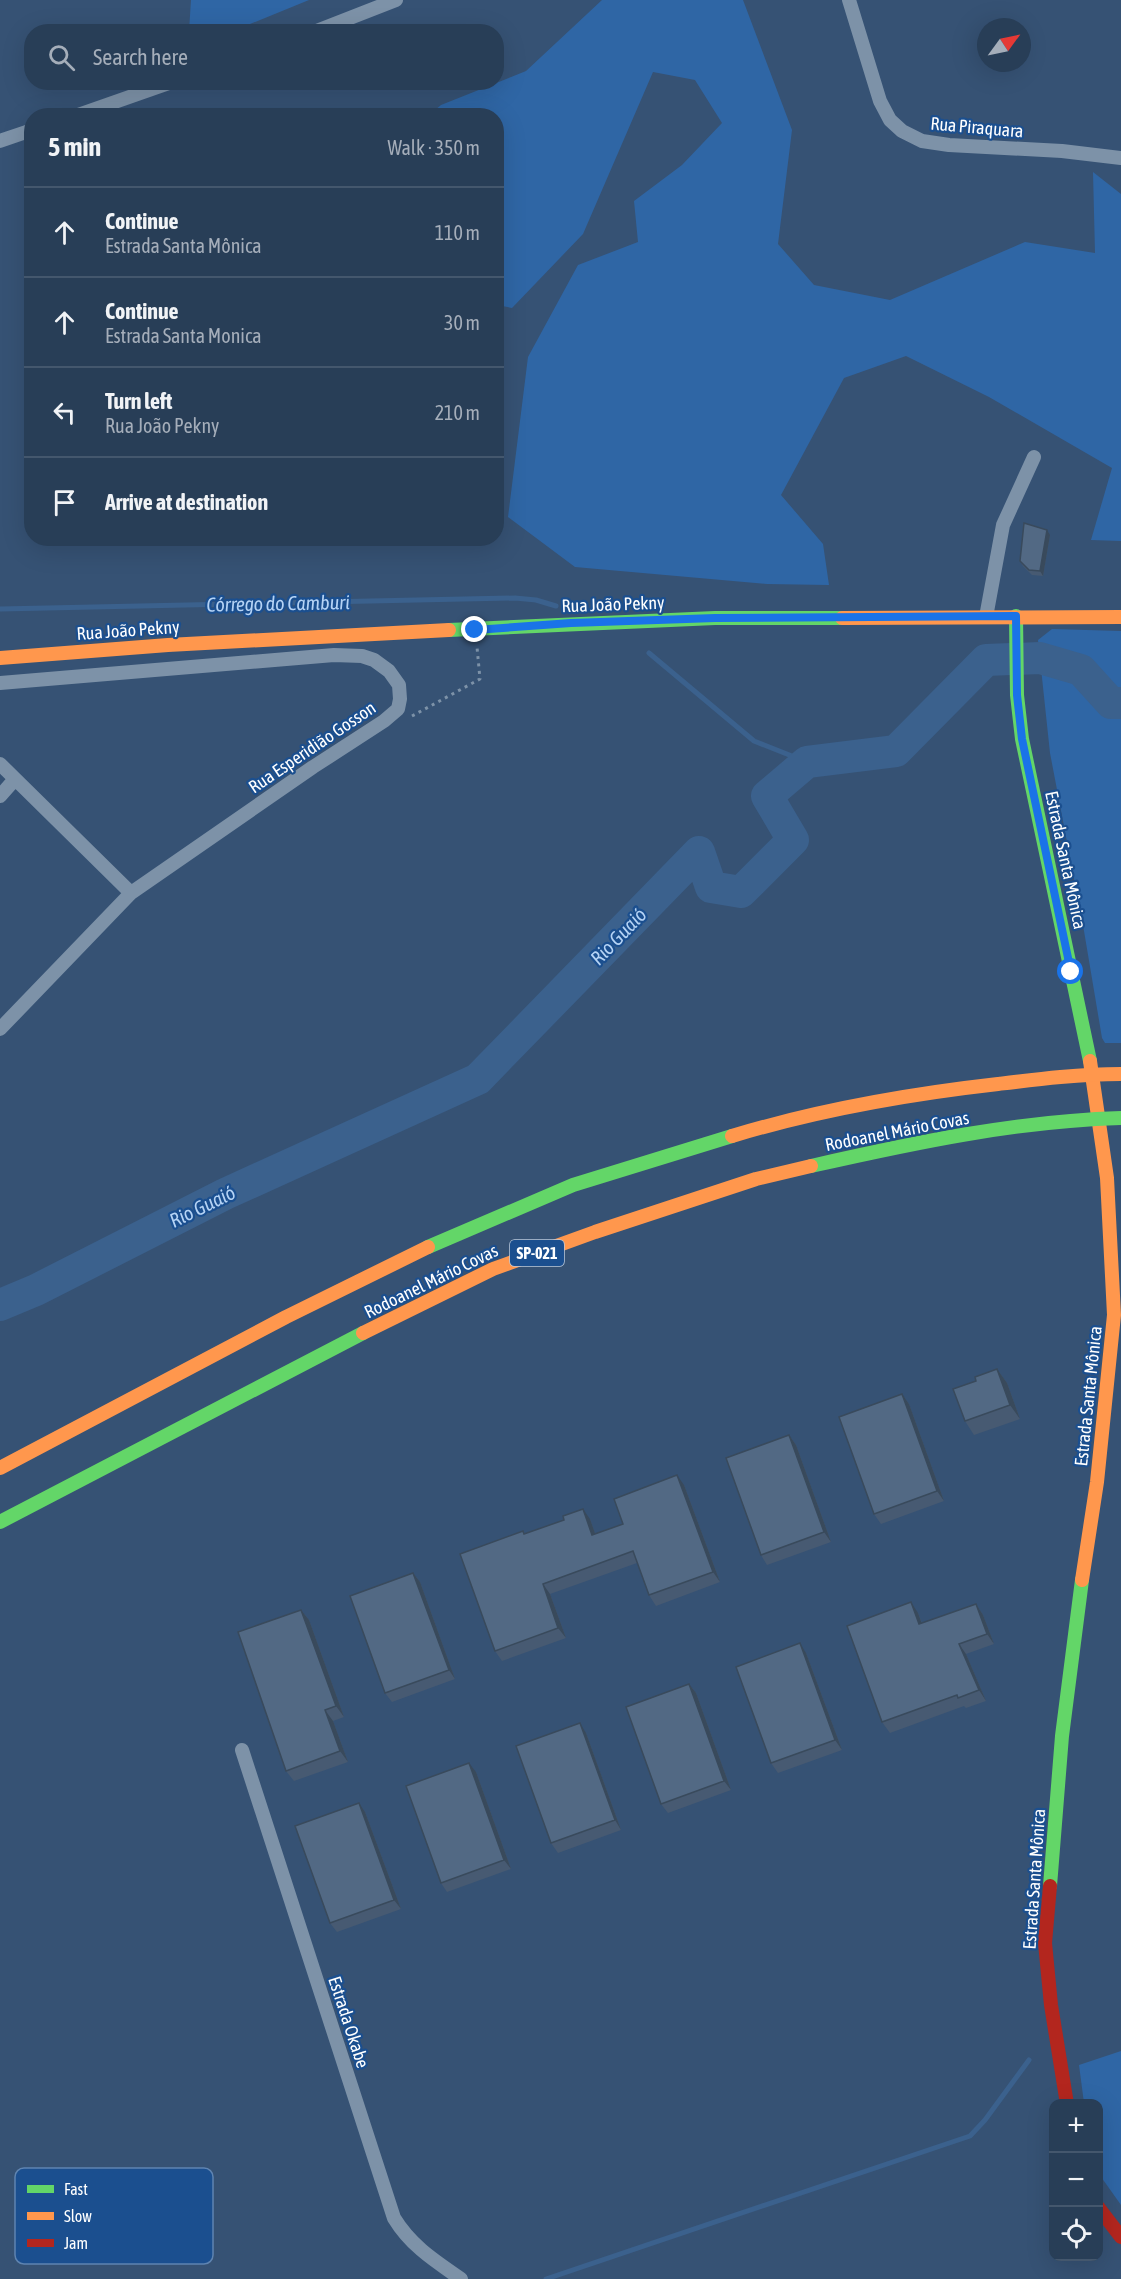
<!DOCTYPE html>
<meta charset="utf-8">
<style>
body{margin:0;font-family:"Asap Condensed",sans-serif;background:#30455d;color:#f1f3f6}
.controls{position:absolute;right:18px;bottom:18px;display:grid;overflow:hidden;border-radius:12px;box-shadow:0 6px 24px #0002}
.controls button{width:54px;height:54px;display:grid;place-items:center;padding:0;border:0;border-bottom:2px solid #44576d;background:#283e57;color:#f1f3f6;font:30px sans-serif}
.compass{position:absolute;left:977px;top:18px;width:54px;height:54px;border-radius:50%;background:#283e57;box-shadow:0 6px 24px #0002;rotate:57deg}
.stop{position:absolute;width:18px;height:18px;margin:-14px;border:4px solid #1a73e8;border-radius:50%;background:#fff}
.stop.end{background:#1a73e8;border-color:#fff;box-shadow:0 2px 6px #0008}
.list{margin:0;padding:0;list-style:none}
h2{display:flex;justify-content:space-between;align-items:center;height:78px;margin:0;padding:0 24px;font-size:26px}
h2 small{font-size:20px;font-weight:400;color:#a5aeba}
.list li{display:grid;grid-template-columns:39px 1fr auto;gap:18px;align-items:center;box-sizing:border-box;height:90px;padding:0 24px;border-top:2px solid #44576d}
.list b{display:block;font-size:22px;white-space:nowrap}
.list p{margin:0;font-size:20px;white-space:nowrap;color:#a5aeba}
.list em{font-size:20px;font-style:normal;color:#a5aeba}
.icon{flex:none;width:33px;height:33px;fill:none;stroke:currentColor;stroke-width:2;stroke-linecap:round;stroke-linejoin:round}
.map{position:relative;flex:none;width:1121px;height:2279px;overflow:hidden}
.search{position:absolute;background:#283e57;box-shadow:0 6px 24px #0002;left:24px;top:24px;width:480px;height:66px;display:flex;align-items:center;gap:15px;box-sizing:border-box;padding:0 21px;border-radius:24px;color:#a5aeba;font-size:22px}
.panel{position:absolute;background:#283e57;box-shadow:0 6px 24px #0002;left:24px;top:108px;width:480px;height:438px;border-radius:24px}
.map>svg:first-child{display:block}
</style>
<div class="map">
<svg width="1121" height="2279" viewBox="0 0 1121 2279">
<rect width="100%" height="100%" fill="#365274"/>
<!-- green -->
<path fill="#2f66a5" d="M191,0H309L233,31H189Z
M602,0H743L792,130L778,244L814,285L890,300L1025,242L1095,253L1093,172L1121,194V541L1091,540L1112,468L989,397L906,356L844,378L781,495L823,544L829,585L767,584L575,567L508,517L528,357L578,265L638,242L634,201L682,165L722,123L695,80L653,72L583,234L512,308L497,305L496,116L429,115L441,105L526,71Z
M1052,629L1121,631V1043H1105L1102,1038L1084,931L1050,753L1038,640Z
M1121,2051V2205L1099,2174L1098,2104L1084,2103L1079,2065Z"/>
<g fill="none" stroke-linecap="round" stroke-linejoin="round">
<!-- stream -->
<path stroke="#3b618d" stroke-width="5" d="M0,609L515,598L536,600L556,606
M649,653L754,741L807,762
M546,2279L970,2136L985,2120L1029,2060"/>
<!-- river -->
<path stroke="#3b618d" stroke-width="32" d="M0,1305L36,1290L225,1194L478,1079L699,852L711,887L741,892L793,840L767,796L807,762L896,751L986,660L1040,658L1081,670L1111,703H1121"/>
<!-- path -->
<path stroke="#7d92a8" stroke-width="3" stroke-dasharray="3 4.5" stroke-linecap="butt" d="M412,716L480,679L477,647"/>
<!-- street -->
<path stroke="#7d92a8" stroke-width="14" d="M849,0L880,101L890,120L902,131L922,141L949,145L1062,151L1121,158
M314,32L396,0
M75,116L172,82
M0,141L32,130
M986,617L1003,525L1034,457
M0,683L334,655L362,656L374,660L389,671L399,685L400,699L398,709L384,721L313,767L131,893L0,1029
M0,764L131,893
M0,796L15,779
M242,1750L394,2218C411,2246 435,2261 461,2279"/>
<!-- fast -->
<path stroke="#63d668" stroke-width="14" d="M1016,616L1017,695L1022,739L1090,1061
M449,630L715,618H842
M1050,1886L1062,1736L1082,1580"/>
<!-- slow -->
<path stroke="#ff974d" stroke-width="14" d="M842,618L1121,617
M0,658L168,645L449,630
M1082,1580L1097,1482L1114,1315L1107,1178L1090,1061"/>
<!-- jam -->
<path stroke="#b3261e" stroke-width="14" d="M1050,1886L1045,1943L1051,2005L1067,2104
M1098,2207L1121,2237"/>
<!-- fast-bridge -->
<path stroke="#63d668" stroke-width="14" d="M811,1166C913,1143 1016,1121 1121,1118
M428,1247L573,1185L732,1136
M0,1522L363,1333"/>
<!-- slow-bridge -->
<path stroke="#ff974d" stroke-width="14" d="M732,1136C818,1110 909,1094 998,1084C1039,1079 1079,1074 1121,1074
M363,1333L493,1269L595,1232L756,1179L811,1166
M0,1468L286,1317L428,1247"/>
</g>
<!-- wall -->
<path fill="#475a72" d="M1050,535L1043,576L1032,575L1023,566L1020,561Z
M997,1369L1007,1383L1020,1419L974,1435L965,1421Z
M902,1394L909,1404L944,1501L881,1524L874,1514Z
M789,1435L796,1445L831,1542L767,1565L761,1555Z
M684,1485L720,1582L656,1606L649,1595L637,1563L550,1594L566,1638L502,1661L495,1651L523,1531L525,1534L590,1519L595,1534L623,1524Z
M413,1573L420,1582L455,1679L392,1702L385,1693Z
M976,1604L983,1615L994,1644L966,1654L986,1701L966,1708L964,1706L890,1733L882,1722L918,1613L922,1623Z
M301,1610L309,1620L344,1717L333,1721L348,1762L294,1781L286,1771Z
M806,1653L842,1750L778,1773L771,1763Z
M689,1684L696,1693L731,1790L668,1813L661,1804Z
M586,1733L621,1830L558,1853L551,1843Z
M476,1772L511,1869L447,1892L441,1883Z
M365,1812L401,1909L337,1932L330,1923Z"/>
<!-- shaded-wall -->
<path fill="#394a5c" d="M1047,530L1050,535L1043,576L1040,571Z
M997,1369L1007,1383L1020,1419L1010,1405Z
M902,1394L909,1404L944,1501L937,1491Z
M789,1435L796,1445L831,1542L824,1532Z
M677,1475L684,1485L720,1582L713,1572Z
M583,1509L590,1519L599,1545L592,1535Z
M413,1573L420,1582L455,1679L449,1670Z
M543,1584L550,1594L566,1638L558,1628Z
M911,1602L918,1613L926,1635L919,1624Z
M976,1604L983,1615L994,1644L987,1634Z
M301,1610L309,1620L344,1717L336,1706Z
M800,1643L806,1653L842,1750L835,1740Z
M959,1644L966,1654L986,1701L979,1690Z
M689,1684L696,1693L731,1790L724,1781Z
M325,1710L333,1721L348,1762L340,1751Z
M580,1723L586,1733L621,1830L615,1820Z
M469,1763L476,1772L511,1869L504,1860Z
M359,1803L365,1812L401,1909L394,1900Z"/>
<!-- building -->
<path fill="#526984" stroke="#394a5c" stroke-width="1.5" d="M1024,523L1047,530L1040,571L1029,570L1020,561Z
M997,1369L1010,1405L965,1421L953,1389L976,1381L975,1377Z
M902,1394L937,1491L874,1514L839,1417Z
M789,1435L824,1532L761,1555L726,1458Z
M677,1475L713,1572L649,1595L633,1551L543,1584L558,1628L495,1651L460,1554L523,1531L524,1534L564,1520L563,1516L583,1509L592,1535L623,1524L614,1499Z
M413,1573L449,1670L385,1693L350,1596Z
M911,1602L919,1624L976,1604L987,1634L959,1644L979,1690L958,1698L957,1695L882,1722L847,1626Z
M301,1610L336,1706L325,1710L340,1751L286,1771L238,1632Z
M800,1643L835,1740L771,1763L736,1667Z
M689,1684L724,1781L661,1804L626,1707Z
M580,1723L615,1820L551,1843L516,1746Z
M469,1763L504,1860L441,1883L406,1786Z
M359,1803L394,1900L330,1923L295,1826Z"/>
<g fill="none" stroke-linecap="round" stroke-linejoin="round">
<!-- route -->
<path stroke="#1a73e8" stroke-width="8" d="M475,630L571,623L715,618L1016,616L1017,695L1022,739L1071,972"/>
</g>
<g text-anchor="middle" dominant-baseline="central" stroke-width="4.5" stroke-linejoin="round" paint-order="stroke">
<!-- shield labels -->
<rect fill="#1b4f8f" stroke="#bbcadd" stroke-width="1.5" x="510" y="1240" width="54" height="26" rx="4.5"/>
<g font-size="16" font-weight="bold" fill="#fff">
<text x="537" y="1253">SP-021</text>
</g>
<!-- street labels -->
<g font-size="18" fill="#fff" stroke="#1b4f8f">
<text transform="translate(977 127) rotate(5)">Rua Piraquara</text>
<text transform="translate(613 604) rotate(-2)">Rua João Pekny</text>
<text transform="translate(128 630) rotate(-4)">Rua João Pekny</text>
<text transform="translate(312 747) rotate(-34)">Rua Esperidião Gosson</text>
<text transform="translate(1066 860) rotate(78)">Estrada Santa Mônica</text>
<text transform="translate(897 1131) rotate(-11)">Rodoanel Mário Covas</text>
<text transform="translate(431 1281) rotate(-26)">Rodoanel Mário Covas</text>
<text transform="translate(1088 1396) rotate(-84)">Estrada Santa Mônica</text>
<text transform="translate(1034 1879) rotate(-86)">Estrada Santa Mônica</text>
<text transform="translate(349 2022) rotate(72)">Estrada Okabe</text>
</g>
<!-- water labels -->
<g font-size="20" font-style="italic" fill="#b5d3f5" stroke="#1b4f8f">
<text transform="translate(278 603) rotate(-1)">Córrego do Camburi</text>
<text transform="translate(618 936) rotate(-46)">Rio Guaió</text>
<text transform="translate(202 1206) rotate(-26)">Rio Guaió</text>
</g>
</g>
<!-- legend -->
<rect x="15" y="2168" width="198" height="96" rx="9" fill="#1b4f8f" stroke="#5f84b1" stroke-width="1.5"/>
<rect x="27" y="2185" width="27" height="8" fill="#63d668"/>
<rect x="27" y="2212" width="27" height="8" fill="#ff974d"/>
<rect x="27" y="2239" width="27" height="8" fill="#b3261e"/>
<g font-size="16" fill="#fff">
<text x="64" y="2195">Fast</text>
<text x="64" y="2222">Slow</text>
<text x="64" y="2249">Jam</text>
</g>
</svg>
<div class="controls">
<button>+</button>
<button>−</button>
<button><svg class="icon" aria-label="locate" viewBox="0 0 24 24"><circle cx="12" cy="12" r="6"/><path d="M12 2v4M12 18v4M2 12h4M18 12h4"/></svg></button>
</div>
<svg class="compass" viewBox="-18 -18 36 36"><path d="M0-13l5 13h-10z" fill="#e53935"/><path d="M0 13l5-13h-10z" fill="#a5aeba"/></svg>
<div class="stop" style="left:1071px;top:972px"></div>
<div class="stop end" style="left:475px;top:630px"></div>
<div class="search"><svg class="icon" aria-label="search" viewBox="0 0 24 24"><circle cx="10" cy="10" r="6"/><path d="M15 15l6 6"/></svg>Search here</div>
<section class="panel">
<h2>5 min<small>Walk · 350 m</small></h2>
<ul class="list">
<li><svg class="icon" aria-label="ahead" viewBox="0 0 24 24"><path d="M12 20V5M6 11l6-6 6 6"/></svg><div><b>Continue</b><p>Estrada Santa Mônica</p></div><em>110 m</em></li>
<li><svg class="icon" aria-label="ahead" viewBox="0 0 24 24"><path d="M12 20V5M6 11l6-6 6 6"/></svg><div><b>Continue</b><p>Estrada Santa Monica</p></div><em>30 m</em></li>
<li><svg class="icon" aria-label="left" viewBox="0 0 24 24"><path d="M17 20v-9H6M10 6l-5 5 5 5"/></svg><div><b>Turn left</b><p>Rua João Pekny</p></div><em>210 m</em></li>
<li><svg class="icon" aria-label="arrive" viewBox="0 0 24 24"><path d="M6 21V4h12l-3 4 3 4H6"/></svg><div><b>Arrive at destination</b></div></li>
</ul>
</section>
</div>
